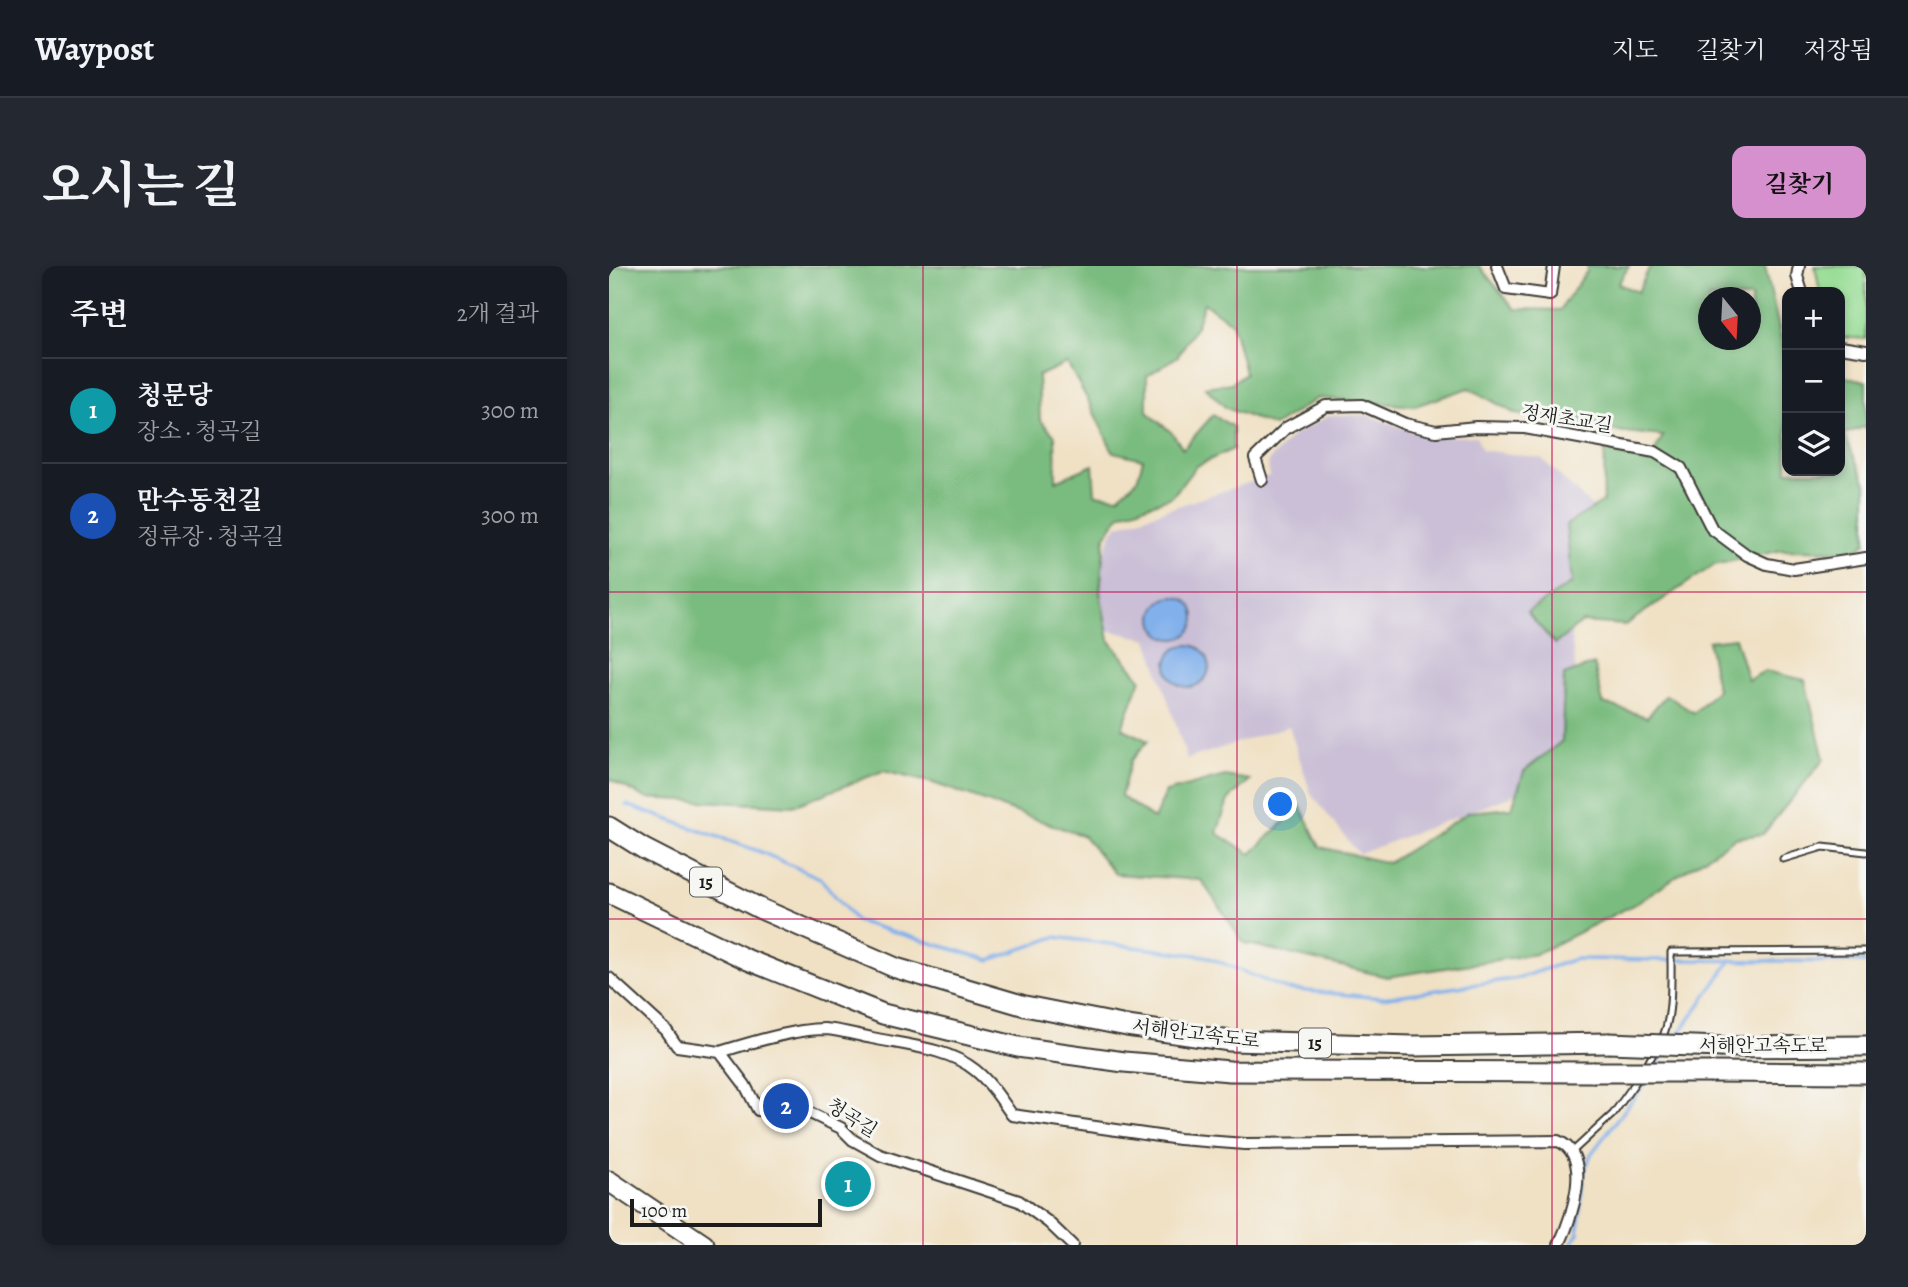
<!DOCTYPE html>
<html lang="ko">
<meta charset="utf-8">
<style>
body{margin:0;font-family:Alegreya,"Noto Serif KR",serif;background:#242831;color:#f1f3f6}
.controls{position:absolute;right:21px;top:21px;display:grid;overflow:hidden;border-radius:14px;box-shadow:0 4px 10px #0003}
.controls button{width:63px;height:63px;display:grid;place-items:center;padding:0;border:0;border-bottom:2px solid #363941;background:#171b24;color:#f1f3f6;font:35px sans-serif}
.compass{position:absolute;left:1089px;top:21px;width:63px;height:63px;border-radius:50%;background:#171b24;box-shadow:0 4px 10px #0003;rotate:162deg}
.scale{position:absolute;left:21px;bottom:18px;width:192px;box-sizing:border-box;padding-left:7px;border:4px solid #1c1c1c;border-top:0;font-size:19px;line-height:24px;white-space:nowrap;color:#1c1c1c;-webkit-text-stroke:5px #f6f6f2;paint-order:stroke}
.you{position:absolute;left:672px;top:539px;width:24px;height:24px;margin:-18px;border:5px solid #fff;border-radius:50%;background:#1a73e8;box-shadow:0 0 0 10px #1a73e833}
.badge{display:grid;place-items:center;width:46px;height:46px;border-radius:50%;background:#d690ce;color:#fff;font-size:23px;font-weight:700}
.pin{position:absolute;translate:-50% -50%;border:4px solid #fff;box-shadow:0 2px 7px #0006}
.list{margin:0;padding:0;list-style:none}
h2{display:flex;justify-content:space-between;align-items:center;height:91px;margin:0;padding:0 28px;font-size:30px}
h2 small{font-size:23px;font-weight:400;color:#9ea1a6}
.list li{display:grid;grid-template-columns:46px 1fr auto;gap:21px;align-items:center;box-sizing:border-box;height:105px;padding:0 28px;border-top:2px solid #363941}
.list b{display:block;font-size:26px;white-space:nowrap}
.list p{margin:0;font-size:23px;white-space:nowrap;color:#9ea1a6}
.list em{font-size:23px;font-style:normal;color:#9ea1a6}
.icon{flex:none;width:38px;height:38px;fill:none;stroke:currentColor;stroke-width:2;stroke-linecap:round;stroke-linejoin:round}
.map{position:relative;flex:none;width:1257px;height:979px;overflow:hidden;border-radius:14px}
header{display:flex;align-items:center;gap:42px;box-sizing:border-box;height:98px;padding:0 35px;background:#171b24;border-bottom:2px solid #363941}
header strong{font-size:33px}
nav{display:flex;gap:38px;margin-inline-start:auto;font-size:24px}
.intro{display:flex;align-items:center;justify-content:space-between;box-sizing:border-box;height:168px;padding:0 42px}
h1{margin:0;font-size:49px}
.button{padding:18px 32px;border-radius:14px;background:#d690ce;color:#111;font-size:24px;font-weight:700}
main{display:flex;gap:42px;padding:0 42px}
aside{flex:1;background:#171b24;border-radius:14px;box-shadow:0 4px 10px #0003}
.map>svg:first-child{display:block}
</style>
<header>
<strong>Waypost</strong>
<nav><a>지도</a><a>길찾기</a><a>저장됨</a></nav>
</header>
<div class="intro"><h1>오시는 길</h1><a class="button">길찾기</a></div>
<main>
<aside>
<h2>주변<small>2개 결과</small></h2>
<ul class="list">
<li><span class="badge" style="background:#0f9aa8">1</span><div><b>청문당</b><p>장소 · 청곡길</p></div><em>300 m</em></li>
<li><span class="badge" style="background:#1a4fb4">2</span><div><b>만수동천길</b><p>정류장 · 청곡길</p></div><em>300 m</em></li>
</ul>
</aside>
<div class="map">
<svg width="1257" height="979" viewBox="0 0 1257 979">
<rect width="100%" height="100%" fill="#f6f6f2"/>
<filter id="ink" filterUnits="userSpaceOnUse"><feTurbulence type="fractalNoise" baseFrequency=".0143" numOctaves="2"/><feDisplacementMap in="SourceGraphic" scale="14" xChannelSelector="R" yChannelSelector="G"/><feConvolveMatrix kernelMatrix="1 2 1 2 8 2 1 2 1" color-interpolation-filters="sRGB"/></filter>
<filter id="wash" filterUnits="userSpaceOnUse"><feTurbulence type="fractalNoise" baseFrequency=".00686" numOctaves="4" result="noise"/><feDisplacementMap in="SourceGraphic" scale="28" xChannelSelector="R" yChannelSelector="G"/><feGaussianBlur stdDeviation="1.57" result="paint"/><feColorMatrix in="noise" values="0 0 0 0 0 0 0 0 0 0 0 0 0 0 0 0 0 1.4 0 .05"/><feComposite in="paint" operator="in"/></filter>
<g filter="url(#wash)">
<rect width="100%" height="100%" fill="#f0e1c5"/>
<!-- industrial -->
<path fill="#cabfd6" d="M721,149H758L819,171L867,170L873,184L932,192L995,252L966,337L962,371L969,421L949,494L900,531L750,588L702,528L680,460L578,493L539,373L497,364L486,314L502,269L508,260L660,210L659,195L685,169Z"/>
<!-- green -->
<path fill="#98dd96" stroke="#5a7c59" stroke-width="2" d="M1206,0H1257V73L1231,71V26H1211Z"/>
<!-- forest -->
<path fill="#7abc7f" stroke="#4b6c4e" stroke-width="2" fill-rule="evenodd" d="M0,0H870L906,43L951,44L978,5V0H1020L1009,18L1029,26L1041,0H1072L1079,7L1089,0H1156L1175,85L1178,87V205H1231V110L1257,115V163L1255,161L1235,168L1257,217V277L1246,285L1173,284L1105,299L1016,359L973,356L946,378L918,346L963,317L957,259L994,236L996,184L1040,197L1054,170L998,164L907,148L860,122L806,140L709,132L665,160L617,142L596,121L623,117L636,107L623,57L595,37L587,60L569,90L538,110V146L563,167L574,183L604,149L624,161V183L587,200L563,231L512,248L496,270L491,326L500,374L532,413L513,462L539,475L522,494L512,530L545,553L557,526L616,510L641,514L619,534L608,567L642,588L691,540L711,581L779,597L860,546L903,542L915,505L953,475L955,409L985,398L994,437L1038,451L1057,429L1085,447L1108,424L1099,375L1126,372L1139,414L1156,405L1196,414L1215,493L1154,568L1126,572L1024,639L927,688L778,711L635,677L592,614L506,608L475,570L324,517L274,505L184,540L37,532L0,513ZM1100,32H1142V74H1100ZM458,97L480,136L504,186L534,193L528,214L509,231L486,228L484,199L447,215L446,170L431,154L429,110Z"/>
<!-- water -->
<path fill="#81b0eb" stroke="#4e6684" stroke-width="2" d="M544 352a21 21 0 1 1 42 0a21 21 0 1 1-42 0Z
M558 400a21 21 0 1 1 42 0a21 21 0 1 1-42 0Z"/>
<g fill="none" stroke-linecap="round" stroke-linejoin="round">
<!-- stream -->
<path stroke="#81b0eb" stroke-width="3.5" d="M18,539L152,586L211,612L247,655L381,694L446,671L596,690L677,723L773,732L910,712L966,693L1257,696
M1068,771L1122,694
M1048,800L1058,786
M962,979L969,967L974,910L982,888L1040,812"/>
</g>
</g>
<g filter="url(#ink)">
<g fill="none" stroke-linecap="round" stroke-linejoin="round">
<defs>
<path id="lane" d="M1174,593L1214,581L1257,586
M1052,774C1064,754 1062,710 1062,686L1257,685
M1036,802L1047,783
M964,885L1004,848L1031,810"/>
<path id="street" d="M888,0L897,23L941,29L945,0
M1190,0L1188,10L1193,26
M1231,81L1257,85
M653,214L646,192L677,162L717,140L753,139L796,158L827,165L867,161L916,162L1046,186L1072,202L1103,263L1138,289L1158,298L1185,303L1257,292
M0,712L57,764L68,780L111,786L136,819L149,844L201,847L232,862L244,874L271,889L410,935L439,956L463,979
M111,786C140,777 186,763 216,763C231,764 248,769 263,772C296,779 339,782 366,804C381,816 392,833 403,849L570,873L636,878L949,875C985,890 962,953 950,979"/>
<path id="highway" d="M0,561L35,583L152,643L287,702L416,740L518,760L621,775L804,780L999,777
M0,627L139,694L274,748L409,781L515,796L621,805L984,806
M1113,781L1257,780
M1102,806L1257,807
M0,915L95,979"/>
</defs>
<!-- lane casing -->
<use href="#lane" stroke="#3c3a35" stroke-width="9"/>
<!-- street casing -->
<use href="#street" stroke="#3c3a35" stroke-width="14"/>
<!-- highway casing -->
<use href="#highway" stroke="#3c3a35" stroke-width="23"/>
<!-- lane -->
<use href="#lane" stroke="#fff" stroke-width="5"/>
<!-- street -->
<use href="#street" stroke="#fff" stroke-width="10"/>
<!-- highway -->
<use href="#highway" stroke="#fff" stroke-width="19"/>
<defs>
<path id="highway-bridge" d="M999,777L1113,781
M984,806H1102"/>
</defs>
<!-- highway-bridge casing -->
<use href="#highway-bridge" stroke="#3c3a35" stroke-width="23" stroke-linecap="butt"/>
<!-- highway-bridge -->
<use href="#highway-bridge" stroke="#fff" stroke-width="19"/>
</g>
</g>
<!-- grid -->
<path fill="none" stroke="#c2185b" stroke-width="2" stroke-opacity="0.55" d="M314,0V979M628,0V979M943,0V979M0,326H1257M0,653H1257"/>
<g text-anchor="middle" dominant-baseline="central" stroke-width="6" stroke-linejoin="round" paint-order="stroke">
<!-- shield labels -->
<g fill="#f6f6f2" stroke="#5d5d5c" stroke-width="2">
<rect x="81" y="601.5" width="32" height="29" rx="5"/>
<rect x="690" y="762.5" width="32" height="29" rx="5"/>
</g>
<g font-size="18" font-weight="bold" fill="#1c1c1c">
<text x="97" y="616">15</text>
<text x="706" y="777">15</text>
</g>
<!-- street labels -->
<g font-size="19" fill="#1c1c1c" stroke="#f6f6f2">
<text transform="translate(958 153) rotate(9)">정재초교길</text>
<text transform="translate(587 768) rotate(7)">서해안고속도로</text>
<text x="1154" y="780">서해안고속도로</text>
<text transform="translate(243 852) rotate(32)">청곡길</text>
</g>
</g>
</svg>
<div class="controls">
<button>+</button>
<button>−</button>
<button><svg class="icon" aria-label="layers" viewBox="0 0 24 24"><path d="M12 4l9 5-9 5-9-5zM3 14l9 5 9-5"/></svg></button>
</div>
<svg class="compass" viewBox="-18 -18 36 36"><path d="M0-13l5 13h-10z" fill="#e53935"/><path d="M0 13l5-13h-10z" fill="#9ea1a6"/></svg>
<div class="scale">100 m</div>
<div class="you"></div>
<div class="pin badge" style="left:239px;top:918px;background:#0f9aa8">1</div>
<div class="pin badge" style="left:177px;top:840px;background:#1a4fb4">2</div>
</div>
</main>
